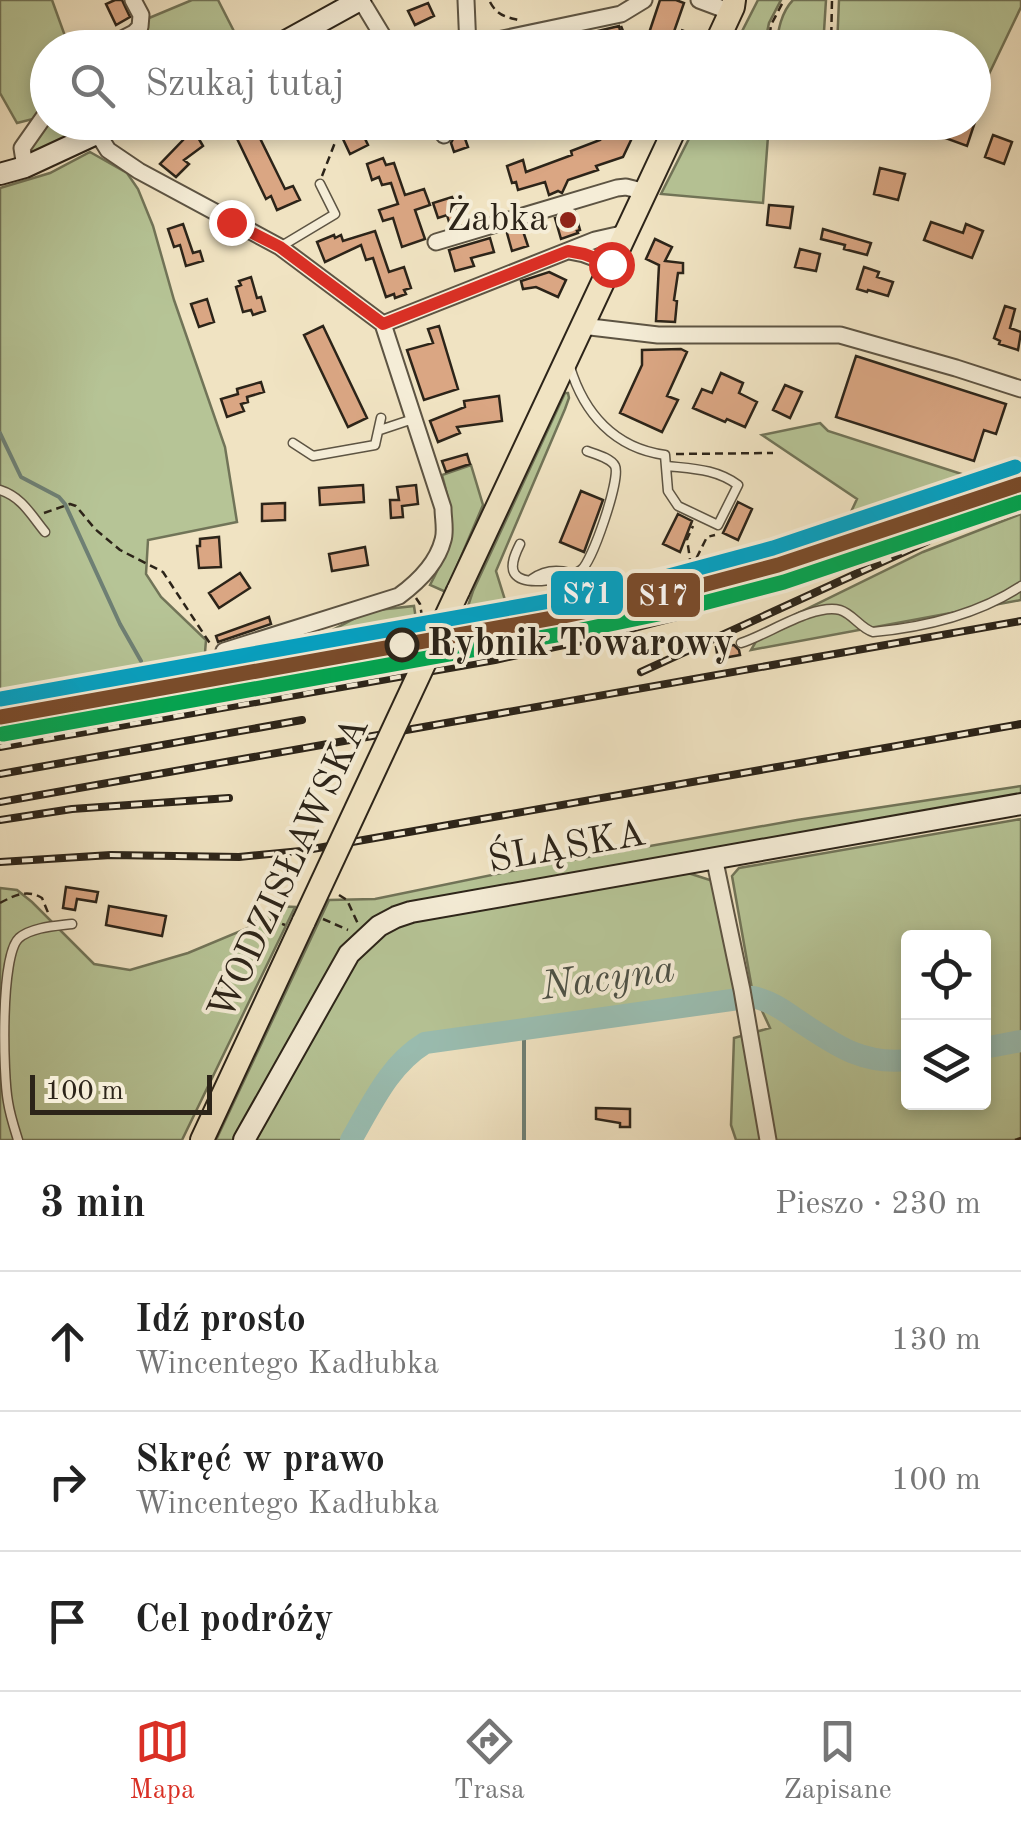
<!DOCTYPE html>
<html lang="pl">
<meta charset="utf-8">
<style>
body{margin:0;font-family:"Old Standard TT",serif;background:#f6f6f6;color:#222}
.controls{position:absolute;right:30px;bottom:30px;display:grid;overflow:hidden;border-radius:10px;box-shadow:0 5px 15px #0003}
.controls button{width:90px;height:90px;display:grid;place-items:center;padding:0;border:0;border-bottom:2px solid #e0e0e0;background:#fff;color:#222;font:50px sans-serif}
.scale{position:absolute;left:30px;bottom:25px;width:182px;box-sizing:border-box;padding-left:10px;border:5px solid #2c2419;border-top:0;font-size:28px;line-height:35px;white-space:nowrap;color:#2c2419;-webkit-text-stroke:8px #f5edd7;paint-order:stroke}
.stop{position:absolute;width:30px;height:30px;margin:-22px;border:8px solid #d93025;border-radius:50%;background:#fff}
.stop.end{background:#d93025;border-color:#fff;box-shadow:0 2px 10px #0008}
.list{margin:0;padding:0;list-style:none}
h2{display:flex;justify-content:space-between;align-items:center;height:130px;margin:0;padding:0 40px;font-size:42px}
h2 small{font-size:32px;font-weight:400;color:#767676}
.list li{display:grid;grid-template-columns:65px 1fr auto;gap:30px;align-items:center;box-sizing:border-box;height:140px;padding:0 40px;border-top:2px solid #e0e0e0}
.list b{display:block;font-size:38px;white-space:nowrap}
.list p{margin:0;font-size:32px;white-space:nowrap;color:#767676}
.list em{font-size:32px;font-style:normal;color:#767676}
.icon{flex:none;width:55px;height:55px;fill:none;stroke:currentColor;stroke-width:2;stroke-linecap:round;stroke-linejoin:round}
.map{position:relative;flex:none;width:1021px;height:1140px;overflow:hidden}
.search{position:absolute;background:#fff;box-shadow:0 5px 15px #0003;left:30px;right:30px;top:30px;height:110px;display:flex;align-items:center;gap:25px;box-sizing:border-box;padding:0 35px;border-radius:55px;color:#767676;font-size:38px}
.sheet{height:550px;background:#fff}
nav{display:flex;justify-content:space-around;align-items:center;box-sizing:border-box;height:140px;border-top:2px solid #e0e0e0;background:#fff;font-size:28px;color:#767676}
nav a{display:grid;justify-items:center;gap:5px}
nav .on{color:#d93025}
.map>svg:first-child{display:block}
</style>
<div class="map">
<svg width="1021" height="1140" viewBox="0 0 1021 1140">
<rect width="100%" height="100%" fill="#f0e3c2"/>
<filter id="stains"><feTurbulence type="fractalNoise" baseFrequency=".002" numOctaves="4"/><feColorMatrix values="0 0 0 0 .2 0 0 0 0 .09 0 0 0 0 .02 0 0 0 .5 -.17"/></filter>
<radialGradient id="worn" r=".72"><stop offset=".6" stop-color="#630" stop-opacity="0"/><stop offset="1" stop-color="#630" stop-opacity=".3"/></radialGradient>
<!-- green -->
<path fill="#b6c496" stroke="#717458" stroke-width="2.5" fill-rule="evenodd" d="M0,0H52L69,47L48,48L47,103L37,118L17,123L0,93Z
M192,0H218L242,47L113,48L147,24L149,18Z
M758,0H781L769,23L764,47H734Z
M793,0H826L823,47H776C778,31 781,12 793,0Z
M839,0H1021V7L979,95L974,93V48L837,47Z
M48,122L100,123L31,154L29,147Z
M697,123H769L763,203L661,194Z
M90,152L127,173L138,189L153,226L174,300L225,447L237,522L148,540L146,574L161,597L206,640L204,665L147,683L0,710V188L50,173Z
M565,393H568L569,398L565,409L496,571L506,603L685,571L666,582L464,618L473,591Z
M820,423L828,431L974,478L975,485L959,496L928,508L911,506L882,524L857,533L844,527L857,499L762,435Z
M471,465L483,505L446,592L430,585C454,539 456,525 442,475Z
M1021,514V600L751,650L762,631L923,552Z
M414,606L417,626L273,652L271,647L319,637L369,611Z
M1021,786V798L373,924L238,1140H216L329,900L375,899L526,868L797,820Z
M1021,819V1140H736L731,1125L734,1038L770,1028L752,989L732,876L739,868ZM908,938H984V1102H908Z
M685,872L713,881L735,994L663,1006L667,1014L423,1047L406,1062L357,1140H253L334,996L361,954L386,930L430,915Z
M0,888L17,890L32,902L94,964L130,970L188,953L248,928L273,906L295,907L182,1140H0Z"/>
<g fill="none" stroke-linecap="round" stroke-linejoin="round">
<!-- stream -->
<path stroke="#6e8075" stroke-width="4" d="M0,433L21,477L59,497L65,504L120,624L141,661
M524,1030V1140"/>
<!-- river -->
<path stroke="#9abeb2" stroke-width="22" d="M984,1048L1021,1041
M351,1140C372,1104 389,1065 425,1043L753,997C770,1001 782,1009 796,1019C834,1044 861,1065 908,1060"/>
</g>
<!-- building -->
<path fill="#daa683" stroke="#2c2419" stroke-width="2.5" d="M115,0H122L130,17L116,25L106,4Z
M660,0H676L684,3L669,46L647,39Z
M428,3L434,16L415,25L408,11Z
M619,26L623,44L607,48H547V43Z
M174,122H189L203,146L184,160L189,164L176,177L160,164L183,140Z
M229,122H252L285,189L293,186L300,200L277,210L271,196L266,199Z
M335,122H357L368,145L350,154Z
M487,122H554L555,126L522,134L521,130L490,137Z
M933,122H975L967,146L929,132Z
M627,126L632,138L623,157L596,166L598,170L568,180L562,193L558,191L549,195L545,182L518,190L516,182L512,183L507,166L523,160L526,172L572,155L571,151L600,140L599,136Z
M463,133L468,147L454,152L451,143L455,135Z
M993,135L1012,142L1004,164L985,157Z
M383,158L386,165L394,163L405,195L424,189L430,205L415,210L425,239L402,247L393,218L383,221L379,210L398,204L391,183L382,185L379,177L372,180L367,164Z
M880,168L905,174L898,200L874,194Z
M452,197L462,218L449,222L447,215L438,218L433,203Z
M769,205L793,207L790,228L767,225Z
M575,212L580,230L577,231L578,233L561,239L555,218Z
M931,222L963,233L966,224L983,231L972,258L924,240Z
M183,224L193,253L200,251L203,261L186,266L180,245L174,247L168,229Z
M522,228L528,246L512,251L507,233Z
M823,229L871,243L867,255L844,249L845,245L821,239Z
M375,231L389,272L404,267L411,288L404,290L406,294L395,298L394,294L386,297L373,258L366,260L361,245L325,262L317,242L334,235L335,238L341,235L343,241Z
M490,238L494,252L471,258L474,266L455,271L449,250Z
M655,239L672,247L665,261L683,263V273H678L674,300L677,301L675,322L656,321L659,265L646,259Z
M800,249L820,254L816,271L795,267Z
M864,267L879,272L877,277L893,282L888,296L868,290L867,292L857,289Z
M549,272L566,280L558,297L536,287L523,289L521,281Z
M251,277L257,298L261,297L265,311L253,315L251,310L243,312L236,287L241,285L239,281Z
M207,299L214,322L199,327L191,304Z
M1005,306L1015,309L1010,328L1021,332L1018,350L999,344L1000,341L994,338Z
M323,326L367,418L348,427L304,335Z
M439,326L458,389L424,400L407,350L433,343L428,329Z
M681,349L687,352L667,396L678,400L662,432L620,413L642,365V350Z
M856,356L1006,404L996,434L984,430L974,461L836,417Z
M721,373L743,383L739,393L757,402L745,427L727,419L725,422L693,408L702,389L712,393Z
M261,382L264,392L247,397L248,402L241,404L244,411L227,417L221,399L238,394L237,389Z
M785,385L802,392L790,418L773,410Z
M499,396L502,421L457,427L460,433L438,442L430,421L465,407L464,401Z
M467,454L470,464L446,472L442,461Z
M363,485L364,502L320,505L319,488Z
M416,485L418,504L402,506L403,517L391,518L390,500H399L397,487Z
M581,491L603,500L584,552L560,542Z
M738,502L752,509L738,540L723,533Z
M285,503V520L262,521V504Z
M678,514L692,521L680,552L663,544Z
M219,537L221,567L199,568L197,546H200V539Z
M365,547L368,565L332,571L329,554Z
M240,573L250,588L219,608L209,593Z
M269,617L271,624L218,642L216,636Z
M734,645L739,650L740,655L718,659L716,647Z
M66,887L98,892L96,902L77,899L75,910L63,908Z
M109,906L166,916L162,936L106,925Z
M596,1108L630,1109V1127H620V1123L596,1119Z"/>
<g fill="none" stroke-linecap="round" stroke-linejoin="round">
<defs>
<path id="lane" d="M280,247L335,214L320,184
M570,367C584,413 614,448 665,455L668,491L678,506L718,525L738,485C716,469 694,469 667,466
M380,430L413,419
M293,443L313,456L375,445L381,418
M0,490C22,497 31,515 45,532
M520,544C516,552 509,566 515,574C525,588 570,578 581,570C592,563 621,478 615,466C611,458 595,454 587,451
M532,579C543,571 556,569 570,573
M741,643C767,635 814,603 840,610C853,614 860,628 873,632C925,627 977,615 1021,586
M18,1140C14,1127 10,1115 8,1102C3,1075 0,955 19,938C32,927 56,926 72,924"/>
<path id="street" d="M361,0L390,48
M466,0L468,48
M699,0L731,12
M469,46L621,14L644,0
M105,48L134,33L140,27L141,15L133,0
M436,122L444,135
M98,134L108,150L139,171L280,247L383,324L595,240L626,233
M25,167L22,148L48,111
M436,242L617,188L626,187L646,192
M569,251L584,254L611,264
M582,326L658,335H840L956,368L1021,389
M224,651L399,596C418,582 437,564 443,540C446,531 443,518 443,508L383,324
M714,857L742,990L768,1140"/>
<path id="secondary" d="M273,48L360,0
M0,174L25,167L122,122
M244,1140L349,954L379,926L396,917L411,912L1021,804"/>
<path id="primary" d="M714,48L733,7L734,0
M458,591L678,122
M202,1140L304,921"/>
</defs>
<!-- lane casing -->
<use href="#lane" stroke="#5d5443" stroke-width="11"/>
<!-- street casing -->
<use href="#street" stroke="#5d5443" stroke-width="19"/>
<!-- secondary casing -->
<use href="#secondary" stroke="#2c2419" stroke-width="24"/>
<!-- primary casing -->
<use href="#primary" stroke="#2c2419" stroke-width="26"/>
<!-- path -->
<path stroke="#2c2419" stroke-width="2.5" stroke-dasharray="8 5" stroke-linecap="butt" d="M490,2C498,17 508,17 522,21
M621,26L630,48
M681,30L700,37
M770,39L779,42L783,46L795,42L831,44
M629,42L640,41
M768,48L771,25L784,0
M831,48L832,0
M322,176L336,140
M676,454L773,453
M44,513L70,504L76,506L95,529L120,550L163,572L211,645
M802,531L811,537
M691,566L687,539L693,526
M686,580L706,578L798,550L804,547L812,538L828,532
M416,598L420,604L423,623
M458,628L592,605L666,587V584L685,581L707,537L715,535
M449,652L475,648V652H472
M308,655L416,636
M456,655L470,653
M444,662L476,657L475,652L594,629
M235,695L406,664
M339,895L347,900L358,924
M0,903C15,895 27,889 42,898L49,915
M270,919L285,925
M323,919L348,930
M1015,1140L1021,1138"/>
<!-- lane -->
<use href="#lane" stroke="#f5edd7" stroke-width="8"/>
<!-- street -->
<use href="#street" stroke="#f5edd7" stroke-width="15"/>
<!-- secondary -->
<use href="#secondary" stroke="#f5edd7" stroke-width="20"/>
<!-- primary -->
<use href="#primary" stroke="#f0e3c2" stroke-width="22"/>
<defs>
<path id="rail" d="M641,672L928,541
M124,694L247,660L366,638
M0,747L495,660L596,638L681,616L836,564L907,531
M0,774L302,720
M0,802L1021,621
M0,820L72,809L229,798
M0,862L111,855L239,857L301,851L1021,724"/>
</defs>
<!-- rail casing -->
<use href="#rail" stroke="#2c2419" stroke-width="8"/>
<!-- rail -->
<use href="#rail" stroke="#f5edd7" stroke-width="4" stroke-dasharray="11" stroke-linecap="butt"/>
<defs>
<path id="primary-bridge" d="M304,921L458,591"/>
</defs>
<!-- primary-bridge casing -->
<use href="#primary-bridge" stroke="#2c2419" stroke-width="26" stroke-linecap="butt"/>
<!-- primary-bridge -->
<use href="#primary-bridge" stroke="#f0e3c2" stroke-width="22"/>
<defs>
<path id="rail-1" d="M0,717L564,616L669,594L778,565L1021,484"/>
<path id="rail-2" d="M3,734L567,633L673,611L784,582L1021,502"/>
<path id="rail-3" d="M0,699L561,599L665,577L773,548L1015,467"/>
</defs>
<!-- rail-1 casing -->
<use href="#rail-1" stroke="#f5edd7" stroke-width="22"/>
<!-- rail-2 casing -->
<use href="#rail-2" stroke="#f5edd7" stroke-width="22"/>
<!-- rail-3 casing -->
<use href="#rail-3" stroke="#f5edd7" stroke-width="22"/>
<!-- rail-1 -->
<use href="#rail-1" stroke="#7a4b2a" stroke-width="15"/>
<!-- rail-2 -->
<use href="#rail-2" stroke="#00a651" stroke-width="15"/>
<!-- rail-3 -->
<use href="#rail-3" stroke="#02a2c5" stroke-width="15"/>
</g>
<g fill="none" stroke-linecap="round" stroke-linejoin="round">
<!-- route -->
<path stroke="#d93025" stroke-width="12" d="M231,222L280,247L383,324L568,251L584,254L611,264"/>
</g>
<!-- markers -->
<circle fill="#8f2418" stroke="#f5edd7" stroke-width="4" cx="568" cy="220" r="10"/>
<circle fill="#f5edd7" stroke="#2c2419" stroke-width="5" cx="402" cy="645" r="15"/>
<g text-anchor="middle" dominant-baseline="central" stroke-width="8" stroke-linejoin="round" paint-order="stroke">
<!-- poi labels -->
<g font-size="38" fill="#2c2419" stroke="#f5edd7" text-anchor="end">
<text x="548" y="220">Żabka</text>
</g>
<!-- stop labels -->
<g font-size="38" font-weight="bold" fill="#2c2419" stroke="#f5edd7" text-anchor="start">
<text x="427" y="645">Rybnik Towarowy</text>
</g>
<!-- street labels -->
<g font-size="38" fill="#2c2419" stroke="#f5edd7">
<text transform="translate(567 848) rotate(-10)">ŚLĄSKA</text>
<text transform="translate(290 869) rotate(-65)">WODZISŁAWSKA</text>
</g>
<!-- water labels -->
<g font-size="40" font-style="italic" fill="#4d5247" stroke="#f5edd7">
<text transform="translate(608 980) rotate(-8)">Nacyna</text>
</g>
</g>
<g stroke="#f5edd7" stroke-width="4">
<rect x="549" y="569" width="76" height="48" rx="10" fill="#02a2c5"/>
<rect x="625" y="571" width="77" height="48" rx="10" fill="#7a4b2a"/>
</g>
<g font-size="28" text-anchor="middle" font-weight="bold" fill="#fff">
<text x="587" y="603">S71</text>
<text x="663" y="605">S17</text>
</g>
<rect width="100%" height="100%" filter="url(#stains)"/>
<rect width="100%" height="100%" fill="url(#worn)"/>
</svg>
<div class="controls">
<button><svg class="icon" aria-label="locate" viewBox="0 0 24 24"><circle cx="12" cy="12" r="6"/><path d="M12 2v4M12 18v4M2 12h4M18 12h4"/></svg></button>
<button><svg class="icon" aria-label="layers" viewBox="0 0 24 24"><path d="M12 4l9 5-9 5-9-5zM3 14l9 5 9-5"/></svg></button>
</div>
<div class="scale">100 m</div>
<div class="stop" style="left:611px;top:264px"></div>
<div class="stop end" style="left:231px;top:222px"></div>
<div class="search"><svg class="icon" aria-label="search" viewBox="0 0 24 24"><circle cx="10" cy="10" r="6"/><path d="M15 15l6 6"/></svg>Szukaj tutaj</div>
</div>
<section class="sheet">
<h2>3 min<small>Pieszo · 230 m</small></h2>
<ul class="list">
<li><svg class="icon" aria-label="ahead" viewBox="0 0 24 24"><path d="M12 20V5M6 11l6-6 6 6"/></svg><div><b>Idź prosto</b><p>Wincentego Kadłubka</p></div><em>130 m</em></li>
<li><svg class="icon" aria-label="right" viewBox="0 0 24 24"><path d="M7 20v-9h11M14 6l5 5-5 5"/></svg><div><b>Skręć w prawo</b><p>Wincentego Kadłubka</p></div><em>100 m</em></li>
<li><svg class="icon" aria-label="arrive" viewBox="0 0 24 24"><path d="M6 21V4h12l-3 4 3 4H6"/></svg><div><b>Cel podróży</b></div></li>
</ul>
</section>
<nav>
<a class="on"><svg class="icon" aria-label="map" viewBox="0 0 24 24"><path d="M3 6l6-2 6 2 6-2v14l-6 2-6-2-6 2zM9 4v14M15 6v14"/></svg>Mapa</a>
<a><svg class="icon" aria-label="directions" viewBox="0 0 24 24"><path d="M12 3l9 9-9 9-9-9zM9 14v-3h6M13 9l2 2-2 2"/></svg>Trasa</a>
<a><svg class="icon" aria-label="saved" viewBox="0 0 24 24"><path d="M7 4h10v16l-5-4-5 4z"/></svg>Zapisane</a>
</nav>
